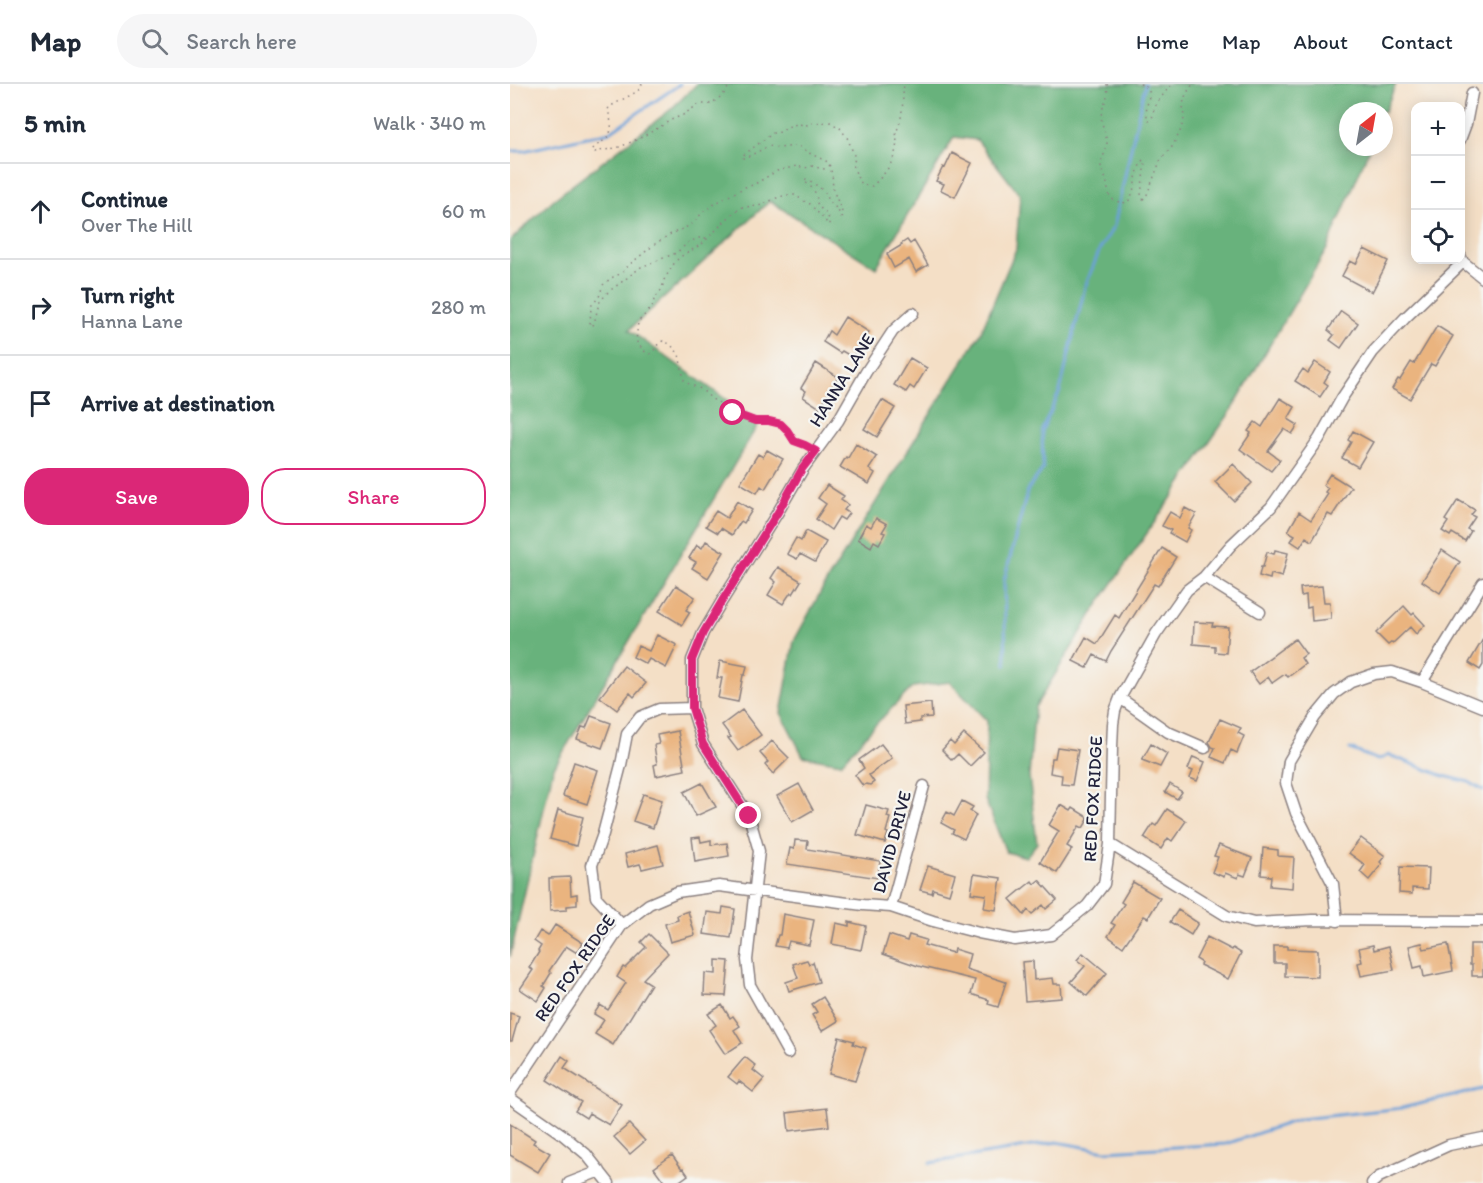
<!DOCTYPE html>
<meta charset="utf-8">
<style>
body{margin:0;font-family:Itim,sans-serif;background:#f6f6f7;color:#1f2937}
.controls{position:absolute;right:18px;top:18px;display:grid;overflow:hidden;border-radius:12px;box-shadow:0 3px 15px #0003}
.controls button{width:54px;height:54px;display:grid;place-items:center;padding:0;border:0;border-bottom:2px solid #e0e1e3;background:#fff;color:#1f2937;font:30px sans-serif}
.compass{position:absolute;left:829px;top:18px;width:54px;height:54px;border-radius:50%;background:#fff;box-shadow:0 3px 15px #0003;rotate:31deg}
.stop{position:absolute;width:18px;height:18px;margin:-14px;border:4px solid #db2777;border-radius:50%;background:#fff}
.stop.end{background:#db2777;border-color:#fff;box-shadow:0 2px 6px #0008}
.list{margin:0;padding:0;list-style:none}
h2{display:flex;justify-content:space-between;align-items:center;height:78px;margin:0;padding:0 24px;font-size:26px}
h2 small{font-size:20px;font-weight:400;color:#747a83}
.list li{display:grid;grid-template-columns:39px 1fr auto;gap:18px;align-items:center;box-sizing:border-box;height:96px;padding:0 24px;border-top:2px solid #e0e1e3}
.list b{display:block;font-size:22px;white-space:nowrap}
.list p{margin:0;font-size:20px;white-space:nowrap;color:#747a83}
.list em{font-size:20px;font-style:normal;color:#747a83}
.actions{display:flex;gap:12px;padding:18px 24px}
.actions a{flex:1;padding:14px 0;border:2px solid #db2777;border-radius:24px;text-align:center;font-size:21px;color:#db2777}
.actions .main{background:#db2777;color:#fff}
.icon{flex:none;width:33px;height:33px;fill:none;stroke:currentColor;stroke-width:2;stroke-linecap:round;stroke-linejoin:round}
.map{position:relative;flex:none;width:973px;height:1099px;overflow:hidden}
header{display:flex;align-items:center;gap:36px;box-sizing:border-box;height:84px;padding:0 30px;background:#fff;border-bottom:2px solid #e0e1e3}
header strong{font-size:28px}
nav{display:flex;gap:33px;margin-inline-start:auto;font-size:21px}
.search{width:420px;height:54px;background:#f6f6f7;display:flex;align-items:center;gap:15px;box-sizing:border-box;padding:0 21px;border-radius:33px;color:#747a83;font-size:22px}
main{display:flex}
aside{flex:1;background:#fff}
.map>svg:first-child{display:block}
</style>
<header>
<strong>Map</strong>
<div class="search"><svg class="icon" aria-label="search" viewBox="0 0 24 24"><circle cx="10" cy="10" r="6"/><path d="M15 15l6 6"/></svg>Search here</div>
<nav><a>Home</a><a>Map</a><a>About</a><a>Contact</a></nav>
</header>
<main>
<aside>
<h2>5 min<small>Walk · 340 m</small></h2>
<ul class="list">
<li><svg class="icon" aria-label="ahead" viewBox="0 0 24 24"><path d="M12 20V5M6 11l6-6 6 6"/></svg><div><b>Continue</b><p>Over The Hill</p></div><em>60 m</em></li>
<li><svg class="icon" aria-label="right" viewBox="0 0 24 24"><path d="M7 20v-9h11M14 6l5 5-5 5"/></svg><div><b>Turn right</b><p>Hanna Lane</p></div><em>280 m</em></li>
<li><svg class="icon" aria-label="arrive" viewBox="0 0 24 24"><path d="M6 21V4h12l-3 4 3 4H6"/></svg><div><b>Arrive at destination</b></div></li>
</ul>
<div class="actions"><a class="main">Save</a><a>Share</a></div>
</aside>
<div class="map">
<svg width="973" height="1099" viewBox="0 0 973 1099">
<rect width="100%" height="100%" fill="#f6f6f2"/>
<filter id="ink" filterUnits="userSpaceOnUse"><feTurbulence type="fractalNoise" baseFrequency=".0167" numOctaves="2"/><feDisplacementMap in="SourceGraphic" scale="12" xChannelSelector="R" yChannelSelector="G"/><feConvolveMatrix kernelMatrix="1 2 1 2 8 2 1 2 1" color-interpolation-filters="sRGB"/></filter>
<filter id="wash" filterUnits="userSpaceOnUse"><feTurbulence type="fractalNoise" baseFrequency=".008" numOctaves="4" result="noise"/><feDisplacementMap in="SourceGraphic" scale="24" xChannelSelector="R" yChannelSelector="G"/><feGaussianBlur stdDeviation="1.35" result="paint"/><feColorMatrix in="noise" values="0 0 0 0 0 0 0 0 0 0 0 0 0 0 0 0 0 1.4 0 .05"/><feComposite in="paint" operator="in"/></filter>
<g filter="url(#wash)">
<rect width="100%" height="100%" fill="#f4dfc6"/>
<!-- forest -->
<path fill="#68b27b" stroke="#456a5b" stroke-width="1.5" d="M187,0H886L874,29V27H838V63H860L817,165L719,330L589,519L525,623L519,692L527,759L516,773L496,768L475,715L477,637L440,598L403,603L367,639L331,679L293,672L271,629L284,557L314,502L470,250L506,165L510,111L467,56L444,53L366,184L260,117L119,246L249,339L43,685L0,873V157L43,116L160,26Z"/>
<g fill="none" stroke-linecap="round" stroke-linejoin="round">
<!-- stream -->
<path stroke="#6ca0d8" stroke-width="3" d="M0,67H13L100,48L170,0
M496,581L494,497L518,405L533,385L532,346L550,307L575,203L590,165L604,142L635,0
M840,665L868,676L879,671L934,692L959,698L973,706
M420,1079L547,1058L596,1067L716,1060L790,1035L892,1024L973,1005"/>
</g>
<g id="blocks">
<!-- building -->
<path fill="#eab47f" d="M442,69L462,79L445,113L431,106L434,100L426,97L433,83L435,84Z
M397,156L400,160L404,157L418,181L406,188L399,175L384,184L377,170L392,161L391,160Z
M854,165L878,177L862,208L832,192L840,177L846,180Z
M831,227L848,239L831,264L820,256L824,251L818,246Z
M335,233L359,248L355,256L354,255L342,273L332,267L330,269L313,258L319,247L324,251Z
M927,242L943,252L925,282L921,280L900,315L882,305L888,295L890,296L901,278L904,280Z
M400,274L417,284L404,305L400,302L396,308L384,301Z
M805,278L820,288L814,298L818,301L810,313L785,297L793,285L798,289Z
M306,279L328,293L310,324L293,313L296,307L291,304Z
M770,314L785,323L778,335L788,341L782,350L774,345L758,367L770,376L761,387L730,365L741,349L738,347L745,338L752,343Z
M372,316L385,324L367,353L354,345Z
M843,347L863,358L848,383L832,374L841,358L838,356Z
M346,360L367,373L359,385L365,389L359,400L330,383L336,373L338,374Z
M257,366L273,375L255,405L251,402L247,409L230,399L248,370L253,373Z
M723,380L742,399L724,417L705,398Z
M820,390L841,403L822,432L818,430L802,457L796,453L790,463L781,457L785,451L778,447L789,428L801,436L818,410L815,408L818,404L813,401Z
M317,401L334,412L331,416L338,421L334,426L339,429L334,436L329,433L321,446L306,435L316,420L308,414Z
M948,416L965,426L961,431L965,433L957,445L961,447L955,457L942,449L940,452L932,447L938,438L935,436Z
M227,417L242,426L234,439L231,437L222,451L211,444L208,449L196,442L206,427L217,434Z
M675,424L686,430L678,444L681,446L675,458L659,449L661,446L652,442L660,428L670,434Z
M366,434L377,440L372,448L375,449L369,460L364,457L361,463L348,455L356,440L361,443Z
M296,447L316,458L305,478L290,470L287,475L277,470L286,454L291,457Z
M196,457L214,468L198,494L182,484L186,478L179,474L187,461L192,464Z
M652,464L666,473L648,502L644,500L601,567L596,577L584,571L577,584L563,577L576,553L587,560L605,531L609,534Z
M765,466L778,469L772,493L761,490L760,495L749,492L751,483H753L757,468L764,470Z
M932,466L950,478L930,509L912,497Z
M268,483L291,497L283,510L281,508L273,520L258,511L266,498L261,494Z
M166,501L185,513L176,526L180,528L172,541L149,527Z
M812,502L814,518H820L821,535L802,537L801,523L797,524L796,511L791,512L790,504Z
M894,522L902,531L904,529L915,541L906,550L900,543L883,559L882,558L878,561L866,549Z
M684,538L703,539L702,542L718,543L716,569L705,568V562L683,560Z
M147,551L167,561L156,584L139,575L136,580L123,573L128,562L139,567Z
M785,555L796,570L791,574L795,580L778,593L775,590L762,599L758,593L749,600L740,588Z
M973,555V581L970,586L959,579Z
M210,577L237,582L235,591H233L228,618L208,614L212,594H207Z
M114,582L136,599L124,613L120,609L107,626L90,613Z
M421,619L422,633L410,634V638L395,640L393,622Z
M232,626L251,651L228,667L218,654L221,653L212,641Z
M81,632L101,639L92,664L67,655L72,643L76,644Z
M710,635L731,644L728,649L734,652L727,669L721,666L715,679L701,673L705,664L702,663L699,658Z
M168,647L175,686L146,692L144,681L147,680L144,661L149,660L147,651Z
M454,650L474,668L460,682L448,670L442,676L432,666L440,657L444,661Z
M262,657L279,674L263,690L255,681L258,678L250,669Z
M371,660L382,674L359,691L364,698L360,701L356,700L353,702L345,691L354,684L349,676Z
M641,660L657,670L650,683L632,676Z
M547,663L568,666L562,701L551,700L552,691L540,689L542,674H545Z
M683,673L695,678L687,697L680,694L683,687L678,685Z
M64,678L88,686L77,720L53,712Z
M192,699L206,723L186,732L174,708Z
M289,700L303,726L282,738L267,712Z
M660,700L672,708L667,715L655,708Z
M133,710L152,716L143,744L123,737Z
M452,717L463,723L460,727L466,731L454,755L442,749L444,746L431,739L437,728L444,732Z
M356,721L379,727L377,733L380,734L376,748L378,749L375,759L347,751Z
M551,721L561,727L563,724L579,734L573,744L569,742L557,762L562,765L547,789L530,778L549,747L539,741Z
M657,725L676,737L662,757L658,754L651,765L634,754L643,740L646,742Z
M48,726L73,733L66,762L40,755Z
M190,753L191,758L201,756V761L217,759L219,772L185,778L182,754Z
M851,754L875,772L870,778L872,780L859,796L850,788L855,781L839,769Z
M285,756L298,757L297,765L370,777L368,794L277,780L280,764L284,765Z
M148,761L153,780L132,785L130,780L118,783L115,770Z
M709,761L742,774L735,792L729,790L728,794L715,789L714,793L702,788L708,773L704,772Z
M753,764L768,766V772L784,773L782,804L760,802L761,792L751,791Z
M418,782L445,790L439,810L423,805L422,809L410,806Z
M890,783L919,784L918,805L902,804V810L889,809Z
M464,790L491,794L486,826L474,824L476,811L461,809Z
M60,793L61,811L67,810V821L57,822V826L40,827L39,794Z
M529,796L547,816L536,825L533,821L522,830L518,826L514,831L500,815L522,797L524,800Z
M623,798L650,814L638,834L634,832L613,863L598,852L605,841L601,839L614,820L611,818Z
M213,823L225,825L221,854L194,850L197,828L212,830Z
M668,826L688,839L681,851L660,838Z
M178,827L185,851L160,858L155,840L168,836L167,831Z
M273,830L304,836L299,861L279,857L277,864L265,862L268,851H270Z
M339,838L356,842L351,866L322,860L326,839L339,842Z
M45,841L73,859L67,869L56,862L39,887L41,889L33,902L36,904L28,917L10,905L23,886L19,884L29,868L28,867L31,862L24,857L30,847L38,852Z
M139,850L158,869L133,895L141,900L103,961L85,950L94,936L84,930L90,921L98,926L116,899L107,893L113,883L115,884L136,863L131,858Z
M379,851L397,857L399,851L416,856L414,861L443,869L444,865L460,870L456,885L496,898L488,923L478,920L479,916L461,910L465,896L408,882L373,870Z
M697,853L722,866L723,864L731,869L718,895L690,881L691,878L686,875Z
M912,859L914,865L938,860L943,887L914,893L912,882L904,884L899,862Z
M960,860H971V866H973V892H962V881H960Z
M863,861L864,866L879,862L884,886L851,892L848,879L852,878L849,864Z
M764,862H777V865L808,866V893L775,892V879H764Z
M573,869L597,889L577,912L561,898L575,882L567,876Z
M206,876L219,877L216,912L194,911L195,889L206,890Z
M297,876L299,880L303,878L309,898L279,907L276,898L288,894L283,880Z
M523,877L524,896L543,894L544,900H551L552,914L515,917L512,878Z
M313,913L328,937L312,947L302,931L307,928L302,920Z
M212,921L220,934L223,932L230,942L224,946L232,959L215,970L199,946L206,941L198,930Z
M0,929L9,932L2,957H0Z
M329,953L344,957L343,960L356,964L345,997L319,990Z
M52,972L59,977L54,984L112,1021L99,1041L79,1029L76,1034L65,1027L71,1018L37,996Z
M235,973L246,982L243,986L254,995L243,1008L229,997L227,1000L218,993Z
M317,1024L319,1042L279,1047L277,1029Z
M0,1040L25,1056L23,1059L40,1069L28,1088L0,1071Z
M119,1040L135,1057L120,1070L104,1053Z
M162,1071L172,1085L173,1084L178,1091L167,1099H155L144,1084Z"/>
</g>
</g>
<g filter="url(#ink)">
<use href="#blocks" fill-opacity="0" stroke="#8b8080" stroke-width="1.5"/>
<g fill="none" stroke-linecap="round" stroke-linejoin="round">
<defs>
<path id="minor" d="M950,56L956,40L962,9
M950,171L953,178L973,194
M694,493L750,528
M912,598L973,499
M610,614L658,648L695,664
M600,760L717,832L744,839L803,836L973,837
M381,823L414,702
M827,837L823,800L786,729L776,699L779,677L805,633L824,610L841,598L864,590L882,588L912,598L973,623
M112,841L86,813L82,781L93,750L111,681L117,650L130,633L149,625L182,624
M278,969L240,901L237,876L249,767L239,732L193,660L182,624V576L193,549L212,517L268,428L293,385L328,337L356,288L383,247L403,229
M0,1009L112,841L139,820L167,808L209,802L353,821L381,823L423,837L469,849L505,856L541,851L577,822L594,800L600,760L602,663L603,640L605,627L610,614L646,550L677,506L694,493L721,461L761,423L809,355L832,314L863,268L895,234L953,178
M0,1014L53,1051L76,1070L99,1099
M59,1099L90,1087
M862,1099L869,1093L939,1061L973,1054"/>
</defs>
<!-- minor casing -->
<use href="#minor" stroke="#8b8080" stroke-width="13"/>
<!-- path -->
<path stroke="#8b8080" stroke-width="1.5" stroke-dasharray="1.5 4.5" stroke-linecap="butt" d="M132,0L128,7L99,23L98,26C100,34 104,45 98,52C94,58 87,60 82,66L85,68L110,63L130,54L148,44L161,36L173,31L189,20H201L213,11L218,4L226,0
M597,0C599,13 595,16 592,27C589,36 596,49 597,59C597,67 591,74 591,82C591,86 594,91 596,95C600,112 596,117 617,119C627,107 624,88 633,76L635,78L631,111L633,115L636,113L651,75L662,63L670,48L674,35L673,20L676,10L683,0
M630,0L635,2L639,6C640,17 633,26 639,37L642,35L644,25L648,17L662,0
M196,154H189L179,158L166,169L131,183L113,197L98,208L89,219L84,240L82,242L80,240L81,222L89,213L93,201L101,194L112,189L119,181L145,160L159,151L181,141L194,127L206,119L235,103L243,101L267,87L287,82L295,84L302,82L313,85L319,84
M297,362L284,357L277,346L271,341L259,337H245L223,329L215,322L202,315L191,305L177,299L174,296L169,270L160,260L153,257C147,260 146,263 143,268L140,270L134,267L126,257L128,238L142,223L144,216L152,205L154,196L165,178L170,173L192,160L222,130L232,123L249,122L269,113L277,111H284L300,120L319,141C320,129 314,130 308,121C305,115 308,117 306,111C304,105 299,101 294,97L296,95L299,96L314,107L320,118L328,126L331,134L333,136L332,128L322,103C324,97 321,84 318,78L299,69L291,63L284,62L270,64L259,62L235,74H232V72L263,49L271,48L277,43L287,40L298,41L301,39L320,38L330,44L338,55L345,74L343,81L348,95L353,101L362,102C378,88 390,70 386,48C394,33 392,16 394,0"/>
<!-- minor -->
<use href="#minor" stroke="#fff" stroke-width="10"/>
</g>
</g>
<g fill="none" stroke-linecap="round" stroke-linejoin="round" filter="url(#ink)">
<!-- route -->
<path stroke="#db2777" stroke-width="8" d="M223,329L245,337H259L271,340L277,346L284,357L295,361L306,367L292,385L268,428L212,517L193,549L182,576V624L193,660L239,732"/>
</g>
<g text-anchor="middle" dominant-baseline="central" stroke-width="4.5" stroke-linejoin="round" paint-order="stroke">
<!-- street labels -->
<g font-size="18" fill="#22223b" stroke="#f6f6f2">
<text transform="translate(332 296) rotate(-58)">HANNA LANE</text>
<text transform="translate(583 715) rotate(-87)">RED FOX RIDGE</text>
<text transform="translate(382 758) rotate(-75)">DAVID DRIVE</text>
<text transform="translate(65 884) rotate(-55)">RED FOX RIDGE</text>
</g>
</g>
</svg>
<div class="controls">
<button>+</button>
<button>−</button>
<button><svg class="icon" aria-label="locate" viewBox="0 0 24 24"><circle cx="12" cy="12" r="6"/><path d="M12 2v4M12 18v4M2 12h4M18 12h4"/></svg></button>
</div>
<svg class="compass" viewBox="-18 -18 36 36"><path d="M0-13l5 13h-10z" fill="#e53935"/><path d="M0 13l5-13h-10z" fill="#747a83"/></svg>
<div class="stop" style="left:223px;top:329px"></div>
<div class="stop end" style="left:239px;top:732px"></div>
</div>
</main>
